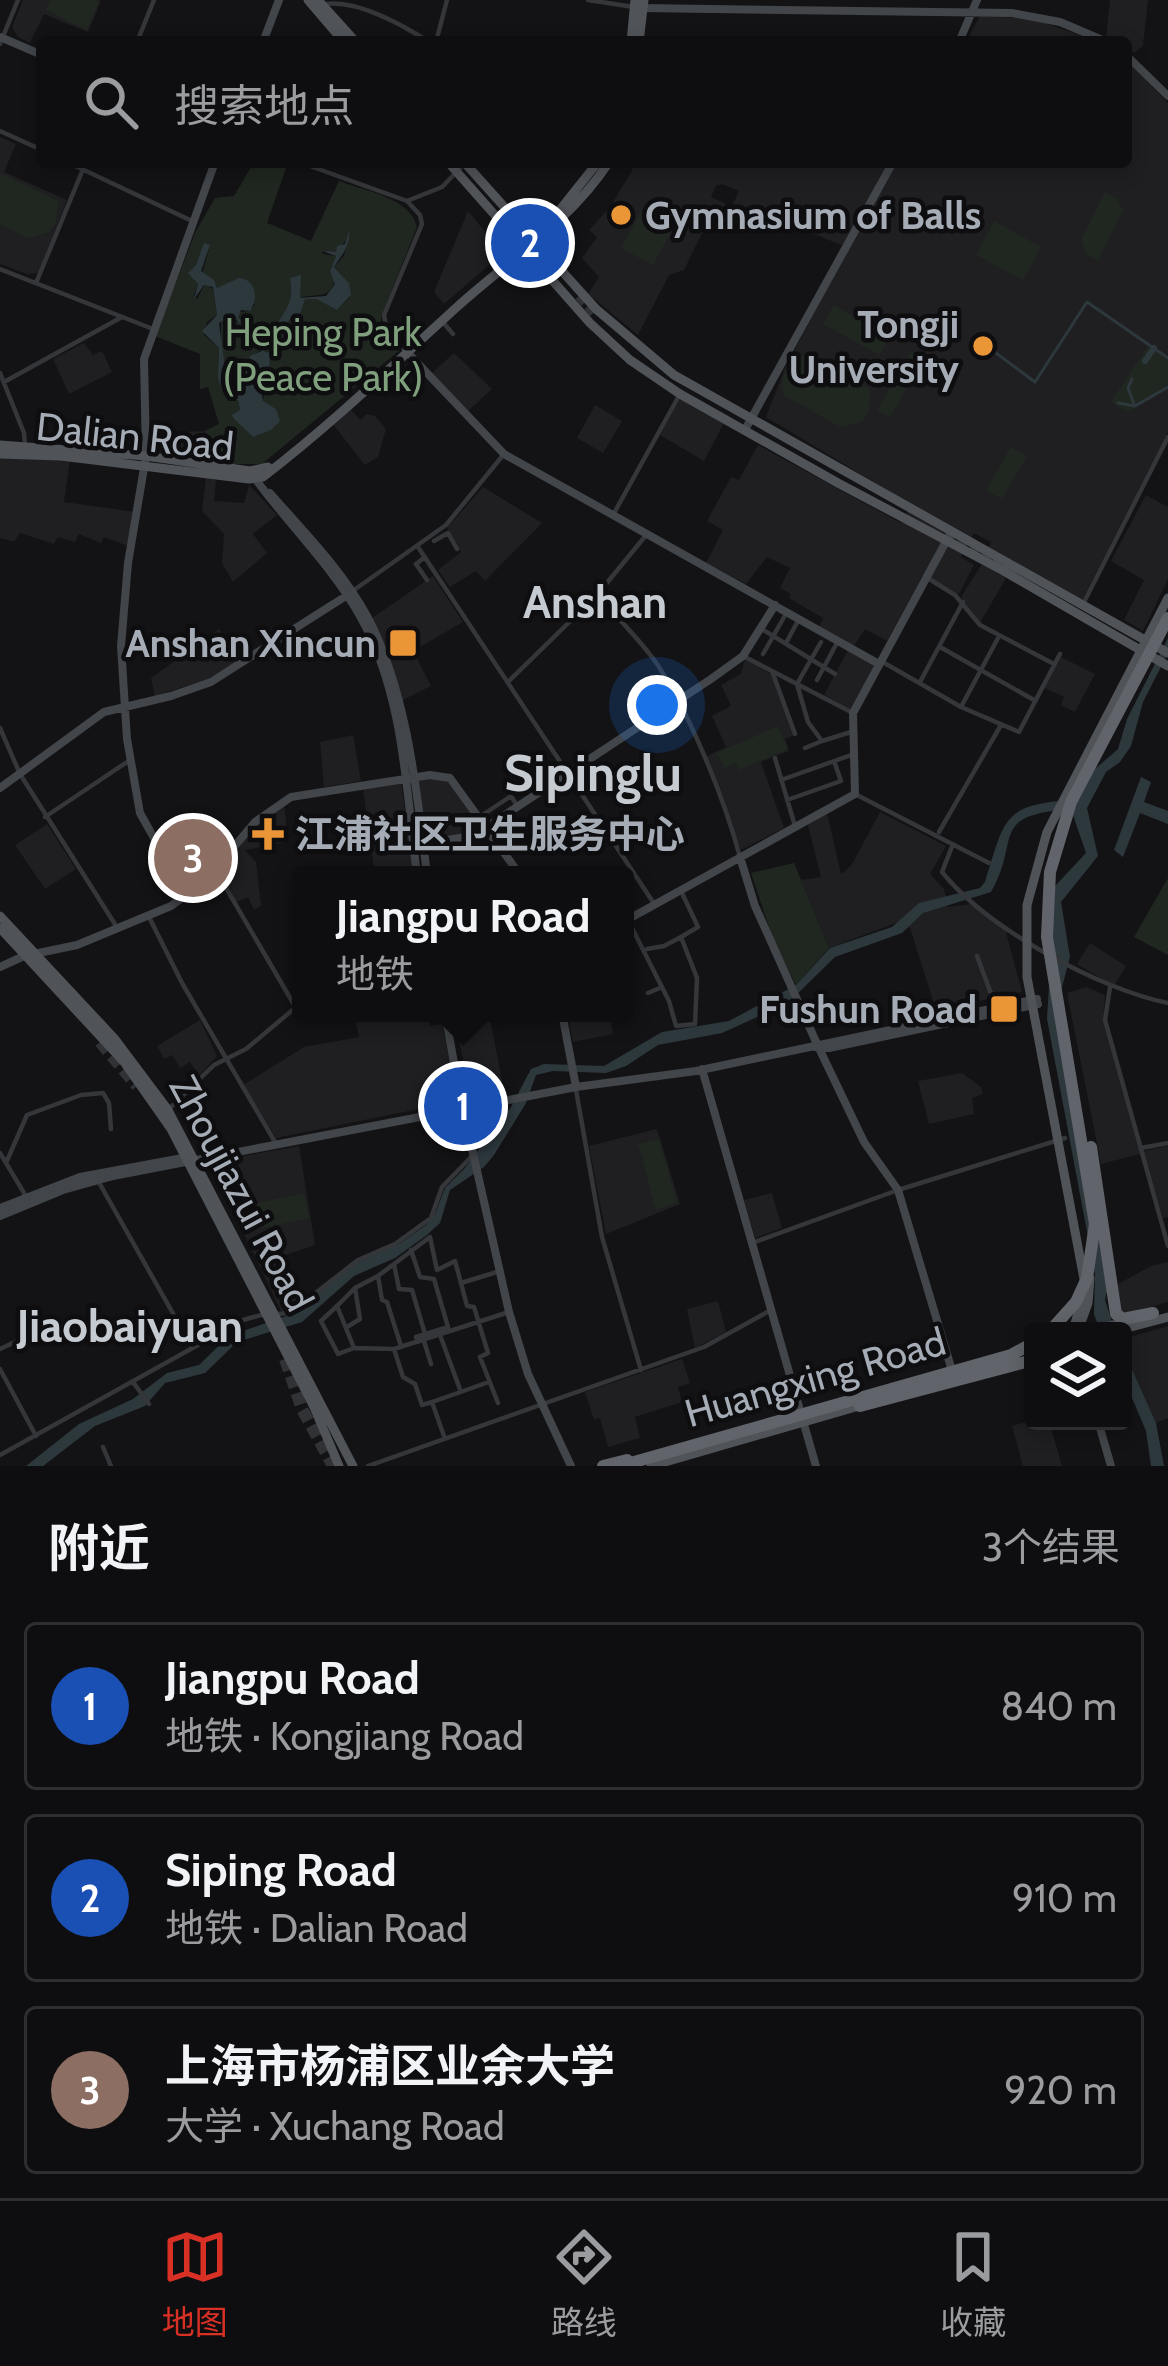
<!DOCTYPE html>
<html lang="zh">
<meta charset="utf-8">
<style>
body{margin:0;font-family:Cabin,"Noto Sans SC",sans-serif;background:#1c1c1e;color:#f1f3f6}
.controls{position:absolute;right:36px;bottom:36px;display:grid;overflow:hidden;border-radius:12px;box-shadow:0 6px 18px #0003}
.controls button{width:108px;height:108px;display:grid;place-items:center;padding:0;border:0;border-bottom:3px solid #2e2e30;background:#0e0e10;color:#f1f3f6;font:60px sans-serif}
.you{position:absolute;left:657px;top:705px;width:42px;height:42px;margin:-30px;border:9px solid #fff;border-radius:50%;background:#1a73e8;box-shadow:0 0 0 18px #1a73e833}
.badge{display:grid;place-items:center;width:78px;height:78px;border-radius:50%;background:#d93025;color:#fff;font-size:39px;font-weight:700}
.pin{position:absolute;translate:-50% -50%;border:6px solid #fff;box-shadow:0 3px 12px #0006}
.popup{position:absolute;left:292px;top:866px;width:342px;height:156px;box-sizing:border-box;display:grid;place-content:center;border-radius:12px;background:#0e0e10;filter:drop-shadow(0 3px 9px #0005);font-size:39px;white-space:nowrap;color:#9b9c9f}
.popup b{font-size:45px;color:#f1f3f6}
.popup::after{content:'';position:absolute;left:50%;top:100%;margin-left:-24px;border:24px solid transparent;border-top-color:#0e0e10}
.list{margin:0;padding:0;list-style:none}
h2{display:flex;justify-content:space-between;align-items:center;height:156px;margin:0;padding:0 48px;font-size:51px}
h2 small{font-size:39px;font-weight:400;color:#9b9c9f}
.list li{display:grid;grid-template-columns:78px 1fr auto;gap:36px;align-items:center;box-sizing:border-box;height:168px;margin:0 24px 24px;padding:0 24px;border:3px solid #2e2e30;border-radius:12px}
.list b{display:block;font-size:45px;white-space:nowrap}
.list p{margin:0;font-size:39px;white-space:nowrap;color:#9b9c9f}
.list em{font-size:39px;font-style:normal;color:#9b9c9f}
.icon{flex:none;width:66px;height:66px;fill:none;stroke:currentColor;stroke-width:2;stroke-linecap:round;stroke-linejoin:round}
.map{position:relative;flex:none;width:1168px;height:1466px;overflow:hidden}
.search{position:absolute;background:#0e0e10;box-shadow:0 6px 18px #0003;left:36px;right:36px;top:36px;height:132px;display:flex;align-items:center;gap:30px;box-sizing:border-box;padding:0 42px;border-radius:12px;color:#9b9c9f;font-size:45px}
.sheet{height:732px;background:#0e0e10}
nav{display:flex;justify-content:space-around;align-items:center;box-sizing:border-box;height:168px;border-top:3px solid #2e2e30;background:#0e0e10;font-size:33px;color:#9b9c9f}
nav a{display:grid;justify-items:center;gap:6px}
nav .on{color:#d93025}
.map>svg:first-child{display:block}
</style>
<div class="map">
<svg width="1168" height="1466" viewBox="0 0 1168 1466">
<rect width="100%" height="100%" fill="#131315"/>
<!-- built -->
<path fill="#1f1f22" d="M23,0H99L101,1L88,32L44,14L30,43L18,37L12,27Z
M1110,0H1148L1143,46L1134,53L1126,42L1106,37Z
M980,16L1034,19L1098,42H966Z
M1126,60L1168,103V432L1081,602L989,547L991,542L974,533L961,557L974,565L959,594L923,575L887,641L865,629L854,646L819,627L823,618L789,598L791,594L780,588L790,568L767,557L746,584L706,563L723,530L707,521L731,477L739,480L758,445L901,523L912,505L766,417L785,368L849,248L804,230L800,233L733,204L739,191L722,184L716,186L711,197L726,204L715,229L706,225L684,270L669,275L638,335L588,294L599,277L582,258L597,237L589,230L610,207L633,169L623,162H1126Z
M0,137L16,144L4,172L67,200L38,273L27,274L0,264Z
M468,211L503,253L444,304L434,292Z
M84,343L93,355L102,351L112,372L69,394L53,359Z
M454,353L492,389L466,413L431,374Z
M680,399L725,421L704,461L660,435Z
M595,405L622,421L603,453L577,438Z
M350,408L360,420L367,414L375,416L386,429L378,457L365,465L332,423Z
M204,431L224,460L161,453L151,446L147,434Z
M0,458L70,459L64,502L136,512L130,547L104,537L101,543L79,534L75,542L58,537L54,544L20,533L14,542L0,538Z
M206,478L216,480L214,501L244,503L249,485L277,515L253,534L267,553L233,582L222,563L224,534L202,511Z
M483,487L542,523L485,581L476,571L450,587L438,570L461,552L447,528Z
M1146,495L1168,507V579L1143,631L1124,620L1144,580L1111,561Z
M982,564L1006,578L980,623L961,597Z
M433,576L463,622L413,651L431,686L401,701L372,618Z
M219,629L241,659L208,679L155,696L151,678Z
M848,650L876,665L852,710L824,695Z
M1061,657L1095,674L1075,712L1061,705L1064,697L1044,688Z
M745,659L773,675L795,735L785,739L789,751L761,762L784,828L741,850L705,757L726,747L712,716L731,706L721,685L741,674Z
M353,735L361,781L324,787L320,742Z
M438,778L448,781L482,825L463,834L424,840L418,780Z
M401,783L415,875H375L363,789Z
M284,804L288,842L245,850L256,862L261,906L254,910L248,897L236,902L219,868L255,826Z
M880,812L946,846L930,874L944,889L948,907L971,904L1004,925L1022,992L936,1010L910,928L901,921L829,948L801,880L821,877L808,825L827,813L841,874L851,866Z
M200,817L229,847L189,891L163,851L182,839L175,823Z
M47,824L76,869L45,889L15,845Z
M1090,943L1126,966L1114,986L1077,964Z
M1086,987L1105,995L1103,1019L1140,1154L1101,1164L1067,993Z
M354,1013H427L430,1026L442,1024L458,1101L276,1138L243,1085L304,1047L359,1037Z
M452,1013H489L504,1091L472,1096Z
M567,1013H610L613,1034L573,1042Z
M200,1020L217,1056L199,1076L190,1062L180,1068L172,1055L164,1059L157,1046Z
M962,1073L981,1087L983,1094L972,1098L974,1114L929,1124L918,1081Z
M657,1129L680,1204L606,1234L589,1146Z
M299,1146L315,1245L274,1259L277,1272L287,1267L305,1299L291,1311H281L237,1219L245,1216L243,1208L246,1206L237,1157Z
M1168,1146V1217L1163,1218L1143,1151Z
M772,1193L782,1228L755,1238L744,1200Z
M1168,1262V1302L1122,1315L1116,1285L1151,1266Z
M718,1301L726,1332L695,1348L687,1309Z
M1168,1326V1418L1156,1423L1123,1349V1339Z
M682,1359L690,1383L678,1387L682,1402L635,1417L640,1438L608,1447L600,1418L594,1420L585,1392Z
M1033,1420L1049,1421L1062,1466H1023L1012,1426Z"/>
<!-- green -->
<path fill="#202720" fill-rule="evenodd" d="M50,0H93L99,2L87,30L46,10Z
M254,162H288L267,223L311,241L339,181C365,191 411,198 417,227L381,317L382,327L400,350L262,464H232L204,431L219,424L208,387L200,389V354L155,336L196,231L215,198L234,196ZM348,238L344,256L334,267L349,283L350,297L337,310L316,299H305L292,315L287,328L281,331L266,373L255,376L264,392L263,402L276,409L266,430L253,437L234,419L240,410L238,400C217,391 218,369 219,348L204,335L207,322L217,315L213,289L205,284L197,299L194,295L198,284L195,281L210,246L202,274L214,280L217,288L229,285L255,304L250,311L239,312L238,318L261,330L237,322L232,314L221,320V364L229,368L252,358L258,365L266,361L267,354L252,357L259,351L268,353C279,334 288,312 294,290L289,282L300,298C319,292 327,301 335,281L330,271L336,256L323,254L322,250L336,252Z
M0,173L58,201L56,223L49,232L29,238L0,224Z
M1105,192L1117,199L1123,210L1098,261L1087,254L1081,240Z
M645,204L656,219L667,221L669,217L677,221L653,265L621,248Z
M994,221L1041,247L1023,280L976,255Z
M834,305L890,337L879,355L823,324Z
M1148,346L1168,360V384L1128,412L1111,402Z
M911,351L924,359L890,417L877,410Z
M805,354L870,389L869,411L862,422L840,427L785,396C776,373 790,366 805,354Z
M1011,447L1027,456L1002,499L986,490Z
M778,726L788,749L739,770L735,763L724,768L717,753Z
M794,863L829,948L796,985L773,939L751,873Z
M1168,878V955L1134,937Z
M659,1139L677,1202L656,1210L638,1144Z
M304,1193L309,1218L253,1230L248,1205Z"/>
<!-- water -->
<path fill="#2d383d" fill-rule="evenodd" d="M349,231C351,245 341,256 334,267L349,283L351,295L337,310L316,299H305L299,317L292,315L270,359L269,370L255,380L260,384L263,401L276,409L280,421L271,430L253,437L234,419L232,415L240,410L238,400H227L218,379L219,348L202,331L217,315L213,287L204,285L194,299L198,284L188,273L196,265L204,243L210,245L201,271L214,280L217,288L239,278C256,279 259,299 250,311L241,310L238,318L259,327L264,351L268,353L278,336L274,332C283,309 295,307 290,278L301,275L300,298L326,296L335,284L330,271L336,256L320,250L336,252L337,246L345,244ZM232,314L242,327L257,329L262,351L250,356L249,361L246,357L238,365L225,368L219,323Z
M1168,638V653L1143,702L1131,746L1120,762L1106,772L1087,808L1098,856L1061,902L1070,957L1056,1010L1104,1258L1105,1279L1109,1282L1105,1300L1115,1331H1100L1094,1314L1095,1274L1047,1019L1055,886L1086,853L1073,815L1075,809C986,814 1022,839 991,892L923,913L902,933L835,957L788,1003L722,1033L658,1045L626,1066L606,1073L553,1071L536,1075L526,1103L494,1155L484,1167L450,1190L440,1223L427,1235L395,1258L354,1276L302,1322L237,1342L205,1373L165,1383L145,1406L95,1426L43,1466H26L79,1424L133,1399L167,1373L199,1365L229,1336L289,1315L358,1262L399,1244L426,1225L435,1214L445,1188L464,1169L511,1107L531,1069L544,1064L604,1066L662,1032L729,1021L796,985L830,948L892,927L919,903L980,888L985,882C1006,814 1003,805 1079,799L1095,769L1118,749L1127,719Z
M1141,777L1151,782L1144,802L1168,811V824L1140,813L1123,857L1114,850Z
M1123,1349L1156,1423L1164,1466H1151L1146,1431L1123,1377Z"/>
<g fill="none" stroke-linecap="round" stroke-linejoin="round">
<!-- stream -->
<path stroke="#2d383d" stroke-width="3" d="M992,350L1035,382L1087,302L1168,358
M1132,379L1128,388L1134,404
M1118,403L1135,406L1168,387"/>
<!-- canal -->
<path stroke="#2d383d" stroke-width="6" d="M1145,361L1154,348"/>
<!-- primary-tunnel -->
<path stroke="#303235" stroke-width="9" stroke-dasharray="9 4.5" stroke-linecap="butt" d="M579,296L595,315
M947,534L1000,564"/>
<!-- highway-tunnel -->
<path stroke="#303235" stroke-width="12" stroke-dasharray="12 6" stroke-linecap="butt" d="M100,1042L137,1086
M285,1359L302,1409L333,1466"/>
<!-- street -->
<path stroke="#34363a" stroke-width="4.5" d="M588,0L634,7
M326,4C358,0 403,25 429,42
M137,42L154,0
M436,42L447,0
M0,44L18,0
M0,131L42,150
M67,162L192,221
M299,162L407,201L442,187L465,163
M0,269L153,329
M36,283L86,162
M442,321L453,334
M405,350L386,326L384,315L422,224L420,215L407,201
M0,373L24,433L25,445
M4,382L122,317
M613,515L680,394
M434,541L448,533L457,549
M418,547L653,902
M425,557L416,564L427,580
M926,577L955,595L980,625L1054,664
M354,590L446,525L504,454
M597,595C617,618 642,641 659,667C692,719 724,798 740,857
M1082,606L1168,437
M760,628L835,674
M821,642L797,684L808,722L822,741L851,732
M786,643L799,619
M940,647L1034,700
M763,654L787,612
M743,656L853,713
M881,661L961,707L1019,732L1060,654
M772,671L795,734
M817,680L838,641
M509,681L597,595L647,534
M920,682L963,602
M961,707L998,638
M0,728L20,774L118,929
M805,748L822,741
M775,758L795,826
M781,780L854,754
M855,794L989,863
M787,800L841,781L834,761
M481,816L511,796L518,807
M45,817L130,760
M939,832L1001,725
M953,844L942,872C987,928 1098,989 1168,1003
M215,869L296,1008
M149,917L182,983L275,1142
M629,922L669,1001L676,1026L695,1024L697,978L681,937L698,927L682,893
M647,949L664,946L681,937
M977,956L996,1007
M1110,987L1105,1020L1168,1246
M648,993L662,987
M576,1090L602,1237L641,1370
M171,1107L214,1065L246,1049L301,1003
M1141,1148L1168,1143
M0,1153L27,1198
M6,1163L27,1115L81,1095L103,1093L109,1103L111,1129
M97,1179L192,1347
M752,1243L898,1190L1065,1138
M411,1250L420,1277L434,1279L448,1327L416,1337L418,1342
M394,1264L378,1276L382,1300L387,1302L401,1346
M337,1306L321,1321L338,1354L354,1348L394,1349L509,1312
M277,1314L290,1313L358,1260L395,1244L431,1218L442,1187L474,1154
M347,1327L360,1319L355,1288L378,1276
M425,1334L412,1290L399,1289L394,1264L430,1237L437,1270L455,1261L461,1283
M440,1335L461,1392
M424,1341L431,1364
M354,1348L337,1306L355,1288
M0,1349L34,1333
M394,1349L403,1377L415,1384L422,1405L432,1402
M0,1369L36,1436
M133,1382L149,1404
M498,1403L480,1357L488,1353L474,1307L467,1306L461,1283L500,1271
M445,1439L432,1402L489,1382
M103,1447L111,1466
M0,1455L243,1320L265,1314
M368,1466L704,1347L771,1310"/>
<!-- secondary -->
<path stroke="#424549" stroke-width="8" d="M641,8L1012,13L1060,22L1107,42
M0,37L42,55
M263,42L279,0
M959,42L977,0
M1126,55L1168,96
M406,351L504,454L879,664
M746,428L893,162
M254,477C288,524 332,566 360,616C404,694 406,789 417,875
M270,493C303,531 343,571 367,616C407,691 417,791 427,875
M0,788L104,712L171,696L211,682L346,596
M414,845L473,836L711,679L743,656L775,605
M740,857L755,906L817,1044L864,1142L898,1190L953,1374
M187,897L140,813L127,739L121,646L128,563L146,456L144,359L215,162
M625,921L855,794L853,713L949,536
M0,967L24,956L77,945L171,906L205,881L255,822L291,797L430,775L450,778L520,875
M445,1013L460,1096L509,1312L528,1374L571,1466
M562,1013L576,1087
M815,1047L829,1048L1038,1004
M702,1069L816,1466
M0,1208L80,1177L188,1157
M0,1216L63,1190L113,1176L576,1087L696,1071L1037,999
M1098,1421L1111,1466"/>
<!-- primary -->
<path stroke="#505358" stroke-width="9" d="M308,0L344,42
M318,0L356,42
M631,42L635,0
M639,42L644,0
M448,162L590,323L630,360L680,394L838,483L1002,570L1168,666
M464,162L596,309L674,375L1168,653
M506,259L555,216L598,162
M0,445L146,456L250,471L268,467
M0,454L61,456L249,479L263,477C331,425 393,365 457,307C510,259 569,223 609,162
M0,916L114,1038L168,1110L353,1466
M0,928L124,1062L171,1129L314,1407L339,1466
M1084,1279L1027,977V905L1047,832L1168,598
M1073,1331L1081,1302
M1078,1331L1088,1303L1090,1278
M1094,1331L1129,1320
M1116,1331L1168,1317
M651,1466L866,1404"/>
<!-- highway -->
<path stroke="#61646a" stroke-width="12" d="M1091,1147L1116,1314L1123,1319L1153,1313
M1050,1331L1076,1302L1087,1278L1095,1224L1047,937L1050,872L1071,802L1168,618
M860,1406L1033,1360
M603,1466L627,1460
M620,1466L1011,1355L1033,1343"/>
</g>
<!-- markers -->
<g fill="#ea9536" stroke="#0e0e10" stroke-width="4.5">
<circle cx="621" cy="215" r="12"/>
<circle cx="983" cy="346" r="12"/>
<rect x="388" y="628" width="30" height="30" rx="6"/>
<path d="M262 816h12v12h12v12h-12v12h-12v-12h-12v-12h12z"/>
<rect x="989" y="994" width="30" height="30" rx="6"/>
</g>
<g text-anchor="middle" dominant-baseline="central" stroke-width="9" stroke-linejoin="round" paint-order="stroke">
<!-- poi labels -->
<g font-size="39" font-weight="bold" fill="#a5acb5" stroke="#0e0e10" text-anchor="end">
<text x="645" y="215" text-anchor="start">Gymnasium of Balls</text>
<text x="959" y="324">Tongji<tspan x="959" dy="45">University</tspan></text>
<text x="376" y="643">Anshan Xincun</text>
<text x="295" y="834" text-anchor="start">江浦社区卫生服务中心</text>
<text x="977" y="1009">Fushun Road</text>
</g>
<!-- park labels -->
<g font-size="39" fill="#7f9f7d" stroke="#0e0e10">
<text x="323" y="332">Heping Park<tspan x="323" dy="45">(Peace Park)</tspan></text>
</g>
<!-- street labels -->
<g font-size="39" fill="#a5acb5" stroke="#0e0e10">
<text transform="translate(135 436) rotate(6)">Dalian Road</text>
<text transform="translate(242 1193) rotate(62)">Zhoujiazui Road</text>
<text transform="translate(815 1377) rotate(-16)">Huangxing Road</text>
</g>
<!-- quarter labels -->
<g font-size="45" font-weight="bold" fill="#c6cad1" stroke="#0e0e10">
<text x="595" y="602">Anshan</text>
<text x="130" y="1326">Jiaobaiyuan</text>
</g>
<!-- district labels -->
<g font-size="51" font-weight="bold" fill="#c6cad1" stroke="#0e0e10">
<text x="593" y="773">Sipinglu</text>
</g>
</g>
</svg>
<div class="controls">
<button><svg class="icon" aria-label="layers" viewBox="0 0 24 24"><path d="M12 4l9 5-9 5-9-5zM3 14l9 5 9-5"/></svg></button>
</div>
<div class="you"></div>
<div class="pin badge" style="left:463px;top:1106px;background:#1a4fb4">1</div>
<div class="popup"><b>Jiangpu Road</b>地铁</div>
<div class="pin badge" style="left:530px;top:243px;background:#1a4fb4">2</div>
<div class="pin badge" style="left:193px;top:858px;background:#8d6e63">3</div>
<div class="search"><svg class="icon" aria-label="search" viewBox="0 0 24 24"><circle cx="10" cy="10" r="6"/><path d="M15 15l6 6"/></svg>搜索地点</div>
</div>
<section class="sheet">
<h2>附近<small>3个结果</small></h2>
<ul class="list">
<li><span class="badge" style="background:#1a4fb4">1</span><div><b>Jiangpu Road</b><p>地铁 · Kongjiang Road</p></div><em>840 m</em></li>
<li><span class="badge" style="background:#1a4fb4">2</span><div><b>Siping Road</b><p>地铁 · Dalian Road</p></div><em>910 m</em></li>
<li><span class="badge" style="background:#8d6e63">3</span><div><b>上海市杨浦区业余大学</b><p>大学 · Xuchang Road</p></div><em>920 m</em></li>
</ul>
</section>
<nav>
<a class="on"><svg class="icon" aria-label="map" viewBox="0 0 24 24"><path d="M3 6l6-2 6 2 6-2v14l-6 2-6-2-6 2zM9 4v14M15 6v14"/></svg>地图</a>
<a><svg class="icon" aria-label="directions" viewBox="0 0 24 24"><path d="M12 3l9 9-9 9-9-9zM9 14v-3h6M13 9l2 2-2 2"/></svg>路线</a>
<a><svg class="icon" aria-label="saved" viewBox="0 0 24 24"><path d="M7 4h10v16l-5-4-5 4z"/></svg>收藏</a>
</nav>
